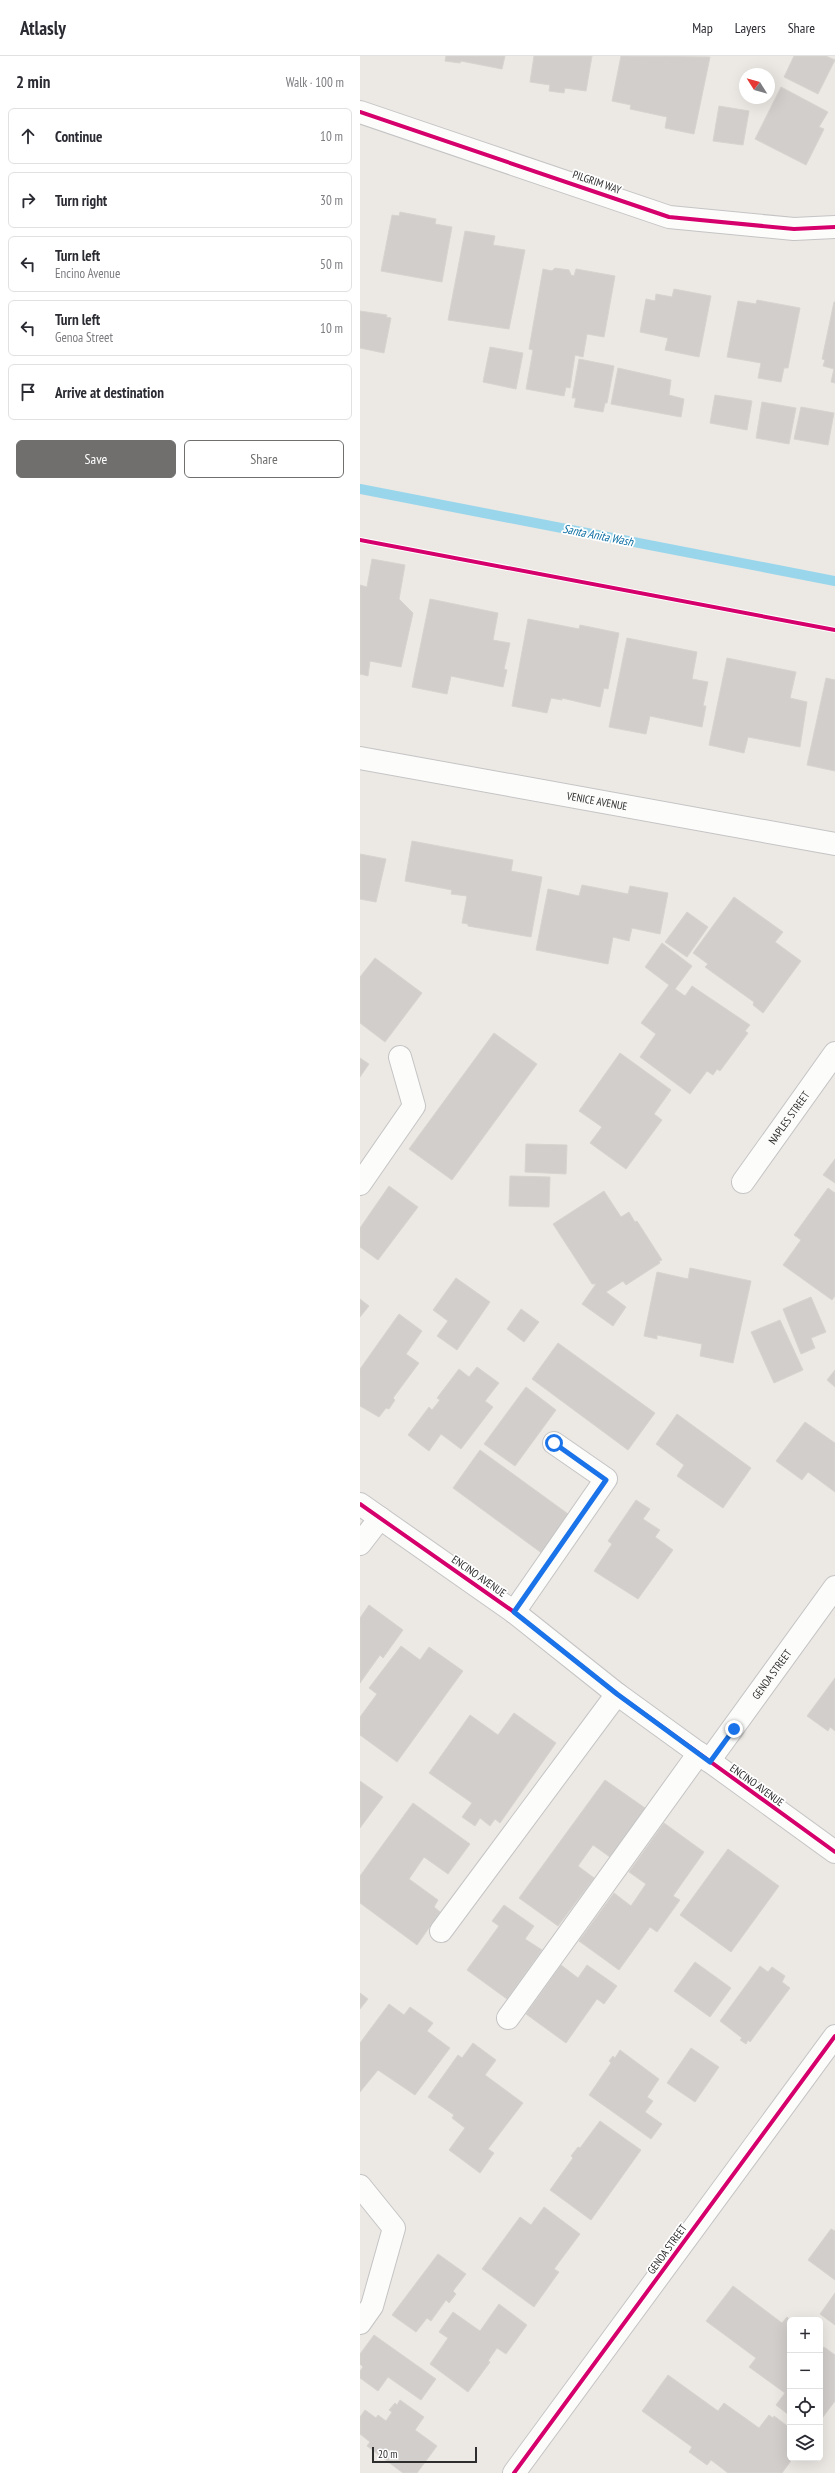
<!DOCTYPE html>
<meta charset="utf-8">
<style>
body{margin:0;font-family:"PT Sans Narrow",sans-serif;background:#f7f7f7;color:#2b2b33}
.controls{position:absolute;right:12px;bottom:12px;display:grid;overflow:hidden;border-radius:6px;box-shadow:0 4px 16px #0002}
.controls button{width:36px;height:36px;display:grid;place-items:center;padding:0;border:0;border-bottom:1px solid #e1e1e2;background:#fff;color:#2b2b33;font:20px sans-serif}
.compass{position:absolute;left:379px;top:12px;width:36px;height:36px;border-radius:50%;background:#fff;box-shadow:0 4px 16px #0002;rotate:307deg}
.scale{position:absolute;left:12px;bottom:10px;width:105px;box-sizing:border-box;padding-left:4px;border:2px solid #2e2e2e;border-top:0;font-size:11px;line-height:14px;white-space:nowrap;color:#2e2e2e;-webkit-text-stroke:3px #fff;paint-order:stroke}
.stop{position:absolute;width:12px;height:12px;margin:-9px;border:3px solid #1a73e8;border-radius:50%;background:#fff}
.stop.end{background:#1a73e8;border-color:#fff;box-shadow:0 1px 4px #0008}
.list{margin:0;padding:0;list-style:none}
h2{display:flex;justify-content:space-between;align-items:center;height:52px;margin:0;padding:0 16px;font-size:17px}
h2 small{font-size:13px;font-weight:400;color:#7c7c81}
.list li{display:grid;grid-template-columns:26px 1fr auto;gap:12px;align-items:center;box-sizing:border-box;height:56px;margin:0 8px 8px;padding:0 8px;border:1px solid #e1e1e2;border-radius:6px}
.list b{display:block;font-size:15px;white-space:nowrap}
.list p{margin:0;font-size:13px;white-space:nowrap;color:#7c7c81}
.list em{font-size:13px;font-style:normal;color:#7c7c81}
.actions{display:flex;gap:8px;padding:12px 16px}
.actions a{flex:1;padding:9px 0;border:1px solid #706f6e;border-radius:6px;text-align:center;font-size:14px;color:#706f6e}
.actions .main{background:#706f6e;color:#fff}
.icon{flex:none;width:22px;height:22px;fill:none;stroke:currentColor;stroke-width:2;stroke-linecap:round;stroke-linejoin:round}
.map{position:relative;flex:none;width:475px;height:2417px;overflow:hidden}
header{display:flex;align-items:center;gap:24px;box-sizing:border-box;height:56px;padding:0 20px;background:#fff;border-bottom:1px solid #e1e1e2}
header strong{font-size:19px}
nav{display:flex;gap:22px;margin-inline-start:auto;font-size:14px}
main{display:flex}
aside{flex:1;background:#fff}
.map>svg:first-child{display:block}
</style>
<header>
<strong>Atlasly</strong>
<nav><a>Map</a><a>Layers</a><a>Share</a></nav>
</header>
<main>
<aside>
<h2>2 min<small>Walk · 100 m</small></h2>
<ul class="list">
<li><svg class="icon" aria-label="ahead" viewBox="0 0 24 24"><path d="M12 20V5M6 11l6-6 6 6"/></svg><div><b>Continue</b></div><em>10 m</em></li>
<li><svg class="icon" aria-label="right" viewBox="0 0 24 24"><path d="M7 20v-9h11M14 6l5 5-5 5"/></svg><div><b>Turn right</b></div><em>30 m</em></li>
<li><svg class="icon" aria-label="left" viewBox="0 0 24 24"><path d="M17 20v-9H6M10 6l-5 5 5 5"/></svg><div><b>Turn left</b><p>Encino Avenue</p></div><em>50 m</em></li>
<li><svg class="icon" aria-label="left" viewBox="0 0 24 24"><path d="M17 20v-9H6M10 6l-5 5 5 5"/></svg><div><b>Turn left</b><p>Genoa Street</p></div><em>10 m</em></li>
<li><svg class="icon" aria-label="arrive" viewBox="0 0 24 24"><path d="M6 21V4h12l-3 4 3 4H6"/></svg><div><b>Arrive at destination</b></div></li>
</ul>
<div class="actions"><a class="main">Save</a><a>Share</a></div>
</aside>
<div class="map">
<svg width="475" height="2417" viewBox="0 0 475 2417">
<rect width="100%" height="100%" fill="#ece8e4"/>
<g fill="none" stroke-linecap="round" stroke-linejoin="round">
<!-- stream -->
<path stroke="#99d6ec" stroke-width="10" d="M0,433L475,525"/>
</g>
<!-- building -->
<path fill="#d1cecb" stroke="#d7d4d0" d="M86,0H145L142,13L101,5L100,7L85,5Z
M174,0H232L226,35L205,32L204,37L189,35L190,29L170,26Z
M261,0L350,1L334,78L305,72L307,61L270,53L271,49L252,45Z
M434,0H466L475,4L458,38L424,21Z
M421,31L468,56L459,71L464,73L446,109L395,83Z
M359,50L389,55L383,89L353,85Z
M40,156L76,163L75,168L92,171L82,226L21,215L32,159L39,160Z
M105,175L135,180L133,189L165,194L149,273L88,264Z
M195,212L209,214L211,219L214,220L216,213L255,220L244,281L227,278L223,301L215,299L210,332L206,331L204,340L166,333L173,294L169,293L183,213L192,215Z
M314,233L351,240L339,301L305,294L308,282L280,276L286,243L295,245L296,238L312,241Z
M397,244L440,252L428,312H424L421,326L398,322L401,307L367,301L378,245L396,248Z
M474,246H475V327L471,326L474,313L463,310L465,304L462,303Z
M0,255L27,259L26,261L31,262L24,297L0,292Z
M130,291L163,297L156,333L123,326Z
M219,303L254,310L247,347H245L243,356L214,351L216,342H212Z
M258,312L311,324L309,339L324,343L321,361L251,348Z
M355,339L392,345L387,374L350,367Z
M402,346L436,352L429,388L396,382Z
M441,351L474,357L468,389L434,383Z
M12,503L45,509L39,543L53,557L41,611L10,605L8,620L0,618V529L7,531Z
M70,543L138,557L133,584L150,587L144,613L147,614L143,631L91,620L87,638L52,631Z
M168,563L219,573L220,569L259,577L248,633L244,632L240,651L202,642V644L191,642L187,657L152,650Z
M267,582L337,596L332,623L348,626L343,650H346L342,671L290,660L286,678L249,671Z
M367,602L436,616L430,642L447,646L440,691L388,681L384,697L349,689Z
M466,622L475,624V715L447,709Z
M52,785L153,804L151,815L182,821L171,881L108,870V868L102,867L107,840L91,838L92,834L45,825Z
M0,798L26,803L16,846L0,843Z
M222,829L268,838L270,830L308,837L300,878L272,872L269,885L253,881L248,908L176,894L188,833L219,840Z
M374,841L423,876L415,886L441,905L403,957L393,949L394,946L345,911L348,908L333,897Z
M327,856L348,871L327,901L305,886Z
M302,887L332,910L315,933L325,940L332,930L390,969L385,975L388,977L360,1015L357,1013L353,1019L347,1015L330,1038L280,1001L296,978L281,967L309,929L285,911Z
M15,902L62,937L25,986L0,967V921Z
M134,977L177,1008L92,1124L49,1093Z
M260,997L311,1034L294,1058L302,1064L266,1113L230,1087L242,1071L219,1055Z
M0,1002L9,1008L0,1021Z
M166,1088L207,1089L206,1118L165,1116Z
M475,1103V1127L463,1119Z
M150,1120L190,1121L189,1151L149,1150Z
M29,1130L58,1151L18,1204L0,1191V1172Z
M468,1132L475,1137V1240L472,1244L423,1209L441,1184L434,1179Z
M244,1135L261,1161L269,1156L275,1166L277,1165L302,1204L299,1205L300,1207L266,1229L263,1225L246,1236L266,1251L253,1270L222,1248L236,1228H232L193,1168Z
M330,1212L391,1225L373,1307L340,1300L342,1288L297,1279V1283L284,1280L297,1216L328,1223Z
M96,1222L130,1246L97,1294L77,1280L88,1265L73,1254Z
M451,1241L466,1276L451,1282L455,1292L441,1298L423,1253Z
M0,1243L9,1250L0,1261Z
M161,1253L179,1266L164,1286L147,1273Z
M39,1258L62,1275L46,1298L59,1307L33,1342L35,1344L29,1353L26,1352L19,1361L0,1350V1313Z
M420,1264L443,1314L414,1327L391,1276Z
M198,1287L295,1357L268,1394L172,1323Z
M117,1311L139,1327L125,1345L133,1351L101,1393L81,1378L69,1395L48,1379L69,1351L72,1354L80,1344L77,1342L99,1313L109,1321Z
M475,1314V1331L467,1324Z
M166,1331L196,1354L155,1410L124,1388Z
M317,1358L391,1412L363,1452L317,1420L324,1409L296,1388Z
M445,1366L475,1387V1436L448,1416L442,1424L416,1405Z
M120,1394L215,1463L187,1501L93,1432Z
M276,1444L290,1453L283,1463L300,1474L295,1481L313,1494L278,1543L234,1515L252,1488L248,1485Z
M9,1549L43,1574L23,1602L20,1599L0,1627V1562Z
M41,1590L60,1604L69,1591L103,1615L37,1706L0,1679V1661L17,1638L9,1632Z
M475,1622V1675L470,1671L468,1675L447,1660Z
M154,1657L196,1687L140,1767L135,1763L130,1770L120,1762L115,1770L102,1761L112,1747L69,1717L110,1659L138,1679Z
M245,1724L285,1752L250,1801L233,1789L218,1810L234,1822L198,1870L159,1842Z
M0,1725L23,1741L0,1772Z
M53,1747L110,1788L88,1818L64,1801L49,1823L78,1844L74,1851L80,1856L57,1889L0,1847V1820Z
M304,1767L344,1796L313,1840L320,1844L297,1876L290,1871L259,1914L219,1885L254,1837L271,1850L286,1828L269,1816Z
M368,1793L419,1830L371,1896L320,1859Z
M144,1849L174,1870L165,1883L182,1894L147,1943L107,1914L139,1870L132,1865Z
M335,1906L371,1932L350,1961L314,1935Z
M201,1909L218,1922L227,1909L257,1930L244,1948L237,1943L206,1987L166,1958Z
M400,1910L408,1916L412,1911L425,1920L422,1926L430,1932L390,1986L388,1984L386,1988L380,1984L382,1982L360,1965Z
M0,1937L8,1943L0,1953Z
M29,1948L44,1959L50,1951L73,1967L67,1975L90,1992L55,2039L18,2014L0,2036V1987Z
M113,1987L136,2004L125,2019L163,2047L128,2093L134,2097L120,2117L89,2094L105,2072L92,2062L94,2059L68,2041L98,1999L102,2002Z
M331,1992L359,2011L335,2046L307,2027Z
M260,1994L299,2023L287,2041L293,2045L285,2056L302,2068L291,2083L229,2039L251,2007L249,2005L253,2000L255,2002Z
M240,2065L281,2094L231,2164L190,2134L213,2102L211,2100L218,2091L220,2092Z
M184,2151L220,2178L194,2213L199,2216L174,2251L122,2213L160,2161L171,2169Z
M471,2173L475,2175V2224L448,2204Z
M78,2198L106,2218L93,2235L96,2238L89,2247L86,2244L71,2265L67,2262L56,2276L32,2259Z
M373,2230L422,2267L427,2261L430,2264V2360L416,2349L425,2337L389,2311L396,2302L346,2265Z
M475,2237V2269L460,2258Z
M139,2248L167,2269L146,2298L137,2292L128,2305L130,2306L108,2336L70,2308L88,2282L79,2276L93,2256L120,2275Z
M14,2279L76,2323L61,2344L28,2321L18,2335L0,2322V2315L3,2311L0,2308V2298Z
M464,2291L475,2299V2345L460,2365V2294Z
M308,2319L358,2355L364,2347L399,2372L409,2359L413,2362L414,2360L430,2372V2402H433L422,2417H368L351,2404L347,2409L329,2396L332,2391L282,2355Z
M40,2344L64,2361L55,2374L77,2390L57,2417H43L7,2390L10,2386L0,2378V2361L5,2354L16,2362L18,2359L26,2365L32,2356L29,2354L35,2347L37,2349Z"/>
<g fill="none" stroke-linecap="round" stroke-linejoin="round">
<defs>
<g id="minor">
<path d="M0,56L309,161L434,173L475,171"/>
<path id="s1" d="M0,702L475,788"/>
<path id="s2" d="M383,1126L475,997"/>
<path d="M0,1128L54,1050L40,1001"/>
<path d="M0,1448L154,1556L257,1638L475,1796"/>
<path d="M0,1488L20,1462"/>
<path d="M154,1556L246,1423L194,1387"/>
<path id="s3" d="M349,1705L475,1531"/>
<path d="M81,1875L257,1638"/>
<path d="M148,1962L339,1697"/>
<path d="M0,2130L34,2172L12,2250L0,2267"/>
<path d="M154,2417L475,1980"/>
</g>
</defs>
<!-- minor casing -->
<use href="#minor" stroke="#c5c4c5" stroke-width="24"/>
<!-- minor -->
<use href="#minor" stroke="#fcfcfb" stroke-width="22"/>
<defs>
<path id="cycleway" d="M0,56L309,161L434,173L475,171
M0,484L475,574
M0,1448L154,1556L257,1638L475,1796
M154,2417L475,1980"/>
</defs>
<!-- cycleway casing -->
<use href="#cycleway" stroke="#fff" stroke-width="6"/>
<!-- cycleway -->
<use href="#cycleway" stroke="#d6006c" stroke-width="4"/>
</g>
<g fill="none" stroke-linecap="round" stroke-linejoin="round">
<!-- route -->
<path stroke="#1a73e8" stroke-width="5" d="M194,1387L246,1424L154,1556L257,1638L350,1706L374,1673"/>
</g>
<g text-anchor="middle" dominant-baseline="central" stroke-width="3.5" stroke-linejoin="round" paint-order="stroke">
<!-- street labels -->
<g font-size="11" fill="#2e2e2e" stroke="#fff">
<text transform="translate(237 126) rotate(19)">PILGRIM WAY</text>
<text stroke="none"><textPath href="#s1" startOffset="241">VENICE AVENUE</textPath></text>
<text stroke="none"><textPath href="#s2" startOffset="79">NAPLES STREET</textPath></text>
<text transform="translate(119 1520) rotate(35)">ENCINO AVENUE</text>
<text stroke="none"><textPath href="#s3" startOffset="107">GENOA STREET</textPath></text>
<text transform="translate(397 1729) rotate(36)">ENCINO AVENUE</text>
<text transform="translate(307 2193) rotate(-54)">GENOA STREET</text>
</g>
<!-- water labels -->
<g font-size="12" font-style="italic" fill="#0d6fa3" stroke="#fff">
<text transform="translate(238 479) rotate(11)">Santa Anita Wash</text>
</g>
</g>
</svg>
<div class="controls">
<button>+</button>
<button>−</button>
<button><svg class="icon" aria-label="locate" viewBox="0 0 24 24"><circle cx="12" cy="12" r="6"/><path d="M12 2v4M12 18v4M2 12h4M18 12h4"/></svg></button>
<button><svg class="icon" aria-label="layers" viewBox="0 0 24 24"><path d="M12 4l9 5-9 5-9-5zM3 14l9 5 9-5"/></svg></button>
</div>
<svg class="compass" viewBox="-18 -18 36 36"><path d="M0-13l5 13h-10z" fill="#e53935"/><path d="M0 13l5-13h-10z" fill="#7c7c81"/></svg>
<div class="scale">20 m</div>
<div class="stop" style="left:194px;top:1387px"></div>
<div class="stop end" style="left:374px;top:1673px"></div>
</div>
</main>
